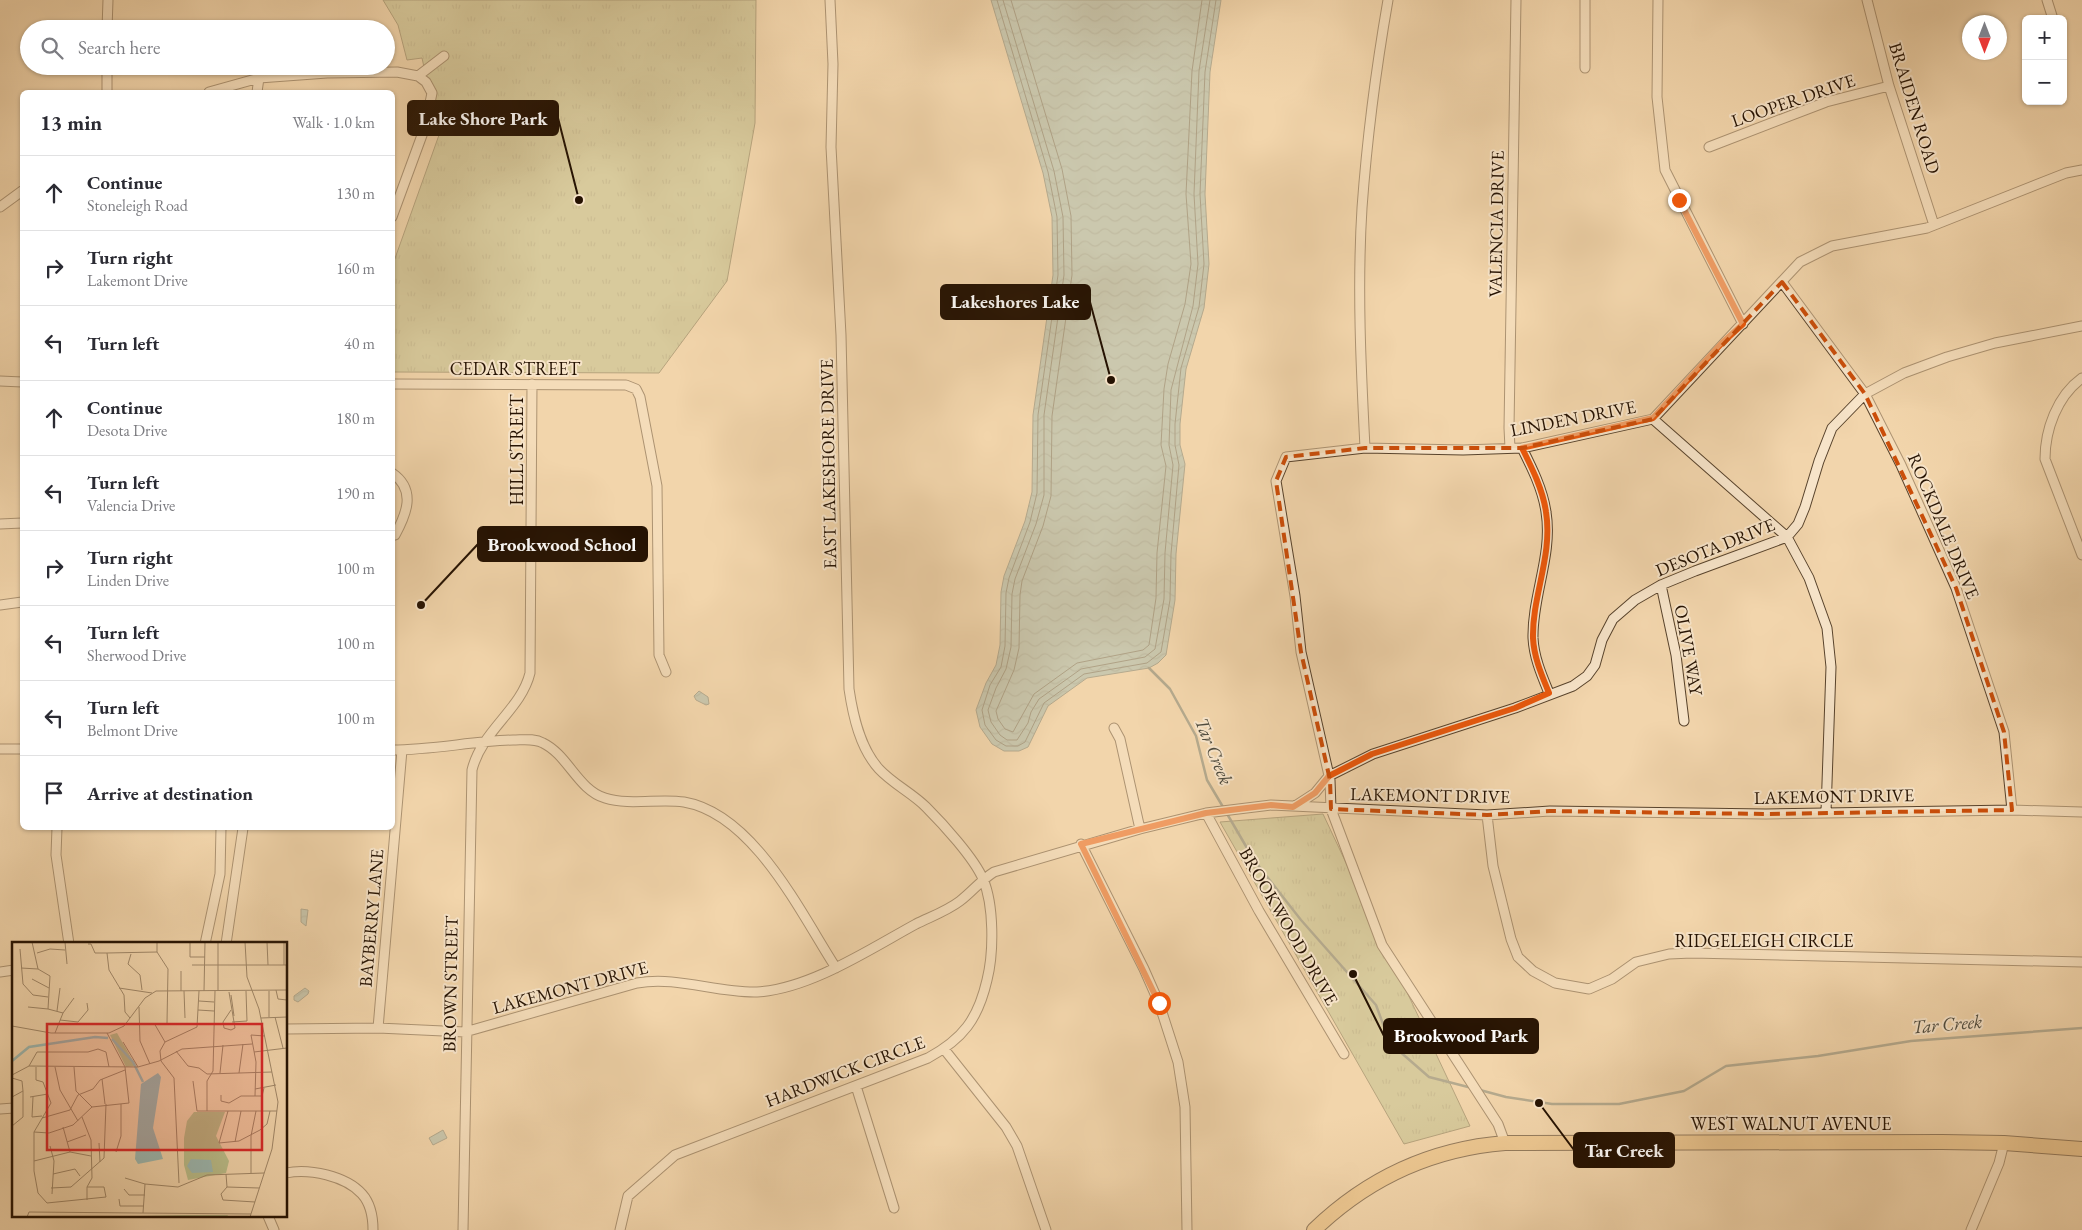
<!DOCTYPE html>
<meta charset="utf-8">
<style>
body{margin:0;font-family:"EB Garamond",serif;background:#f2f2f3;color:#2b2b33}
.controls{position:absolute;right:15px;top:15px;display:grid;overflow:hidden;border-radius:8px;box-shadow:0 1px 4px #0004}
.controls button{width:45px;height:45px;display:grid;place-items:center;padding:0;border:0;border-bottom:1px solid #e1e1e2;background:#fff;color:#2b2b33;font:25px sans-serif}
.compass{position:absolute;left:1962px;top:15px;width:45px;height:45px;border-radius:50%;background:#fff;box-shadow:0 1px 4px #0004;rotate:180deg}
.stop{position:absolute;width:15px;height:15px;margin:-11px;border:4px solid #ea580c;border-radius:50%;background:#fff}
.stop.end{background:#ea580c;border-color:#fff;box-shadow:0 1px 5px #0008}
.list{margin:0;padding:0;list-style:none}
h2{display:flex;justify-content:space-between;align-items:center;height:65px;margin:0;padding:0 20px;font-size:21px}
h2 small{font-size:16px;font-weight:400;color:#7c7c81}
.list li{display:grid;grid-template-columns:32px 1fr auto;gap:15px;align-items:center;box-sizing:border-box;height:75px;padding:0 20px;border-top:1px solid #e1e1e2}
.list b{display:block;font-size:19px;white-space:nowrap}
.list p{margin:0;font-size:16px;white-space:nowrap;color:#7c7c81}
.list em{font-size:16px;font-style:normal;color:#7c7c81}
.icon{flex:none;width:28px;height:28px;fill:none;stroke:currentColor;stroke-width:2;stroke-linecap:round;stroke-linejoin:round}
.map{position:relative;flex:none;width:2082px;height:1230px;overflow:hidden}
.search{position:absolute;background:#fff;box-shadow:0 1px 4px #0004;left:20px;top:20px;width:375px;height:55px;display:flex;align-items:center;gap:12px;box-sizing:border-box;padding:0 18px;border-radius:28px;color:#7c7c81;font-size:19px}
.panel{position:absolute;background:#fff;box-shadow:0 1px 4px #0004;left:20px;top:90px;width:375px;height:740px;border-radius:8px}
.map>svg:first-child{display:block}
</style>
<div class="map">
<svg width="2082" height="1230" viewBox="0 0 2082 1230">
<defs>
<pattern id="park-tufts" width="24" height="20" patternUnits="userSpaceOnUse" patternTransform="scale(1.25)"><rect width="24" height="20" fill="#b9bd8a"/><path d="M3 7l-1-3M5 7V3M7 7l1-3M15 17l-1-3M17 17v-4M19 17l1-3" fill="none" stroke="#9fa175"/></pattern>
<pattern id="water-waves" width="16" height="10" patternUnits="userSpaceOnUse" patternTransform="scale(1.25)"><rect width="16" height="10" fill="#9cb8b1"/><path d="M0 5q4-4 8 0t8 0" fill="none" stroke="#869d97"/></pattern>
</defs>
<rect width="100%" height="100%" fill="#f2d5ac"/>
<filter id="stains"><feTurbulence type="fractalNoise" baseFrequency=".004" numOctaves="4"/><feColorMatrix values="0 0 0 0 .2 0 0 0 0 .09 0 0 0 0 .02 0 0 0 .5 -.17"/></filter>
<radialGradient id="worn" r=".72"><stop offset=".6" stop-color="#630" stop-opacity="0"/><stop offset="1" stop-color="#630" stop-opacity=".3"/></radialGradient>
<!-- park -->
<path fill="url(#park-tufts)" stroke="#6f6846" d="M383,0H756L755,123L727,281L659,373L393,372V264L439,135L422,58L407,60L398,25Z
M1323,814L1470,1126L1404,1144L1220,822Z"/>
<!-- water -->
<path fill="url(#water-waves)" stroke="#6c766b" d="M991,0H1221L1210,72L1205,194L1209,264L1204,308L1186,369L1180,424V445L1185,464L1176,554L1175,600L1166,655L1158,663L1149,668L1087,678L1048,706L1028,747L1019,751H1004L992,744L980,727L976,710L986,683L996,665L1000,645L1001,592L1004,576L1025,521L1032,492L1033,415L1053,275L1052,217L1043,173Z
M699,691L708,697L709,704L706,705L696,700L694,696Z
M301,909L308,910L306,926L301,922Z
M305,988L309,991L308,994L298,1002L294,1000V996Z
M443,1130L447,1138L433,1145L429,1138Z"/>
<g fill="none" stroke-linecap="round" stroke-linejoin="round">
<!-- shore -->
<path stroke="#60655a" stroke-width="1" d="M997,0L1048,172L1057,217L1058,275L1038,415L1037,493L1030,522L1009,578L1006,593L1005,646L1001,667L990,685L982,710L985,725L996,740L1006,746H1018L1025,742L1044,703L1084,674L1147,663L1161,652L1170,600L1171,554L1179,465L1175,445V424L1181,368L1199,307L1204,264L1200,194L1205,72L1216,0
M1003,0L1054,171L1063,217L1064,275L1044,415V495L1036,524L1015,579L1012,594L1011,647L1006,669L996,688L988,710L991,722L1000,735L1007,740H1017L1028,723L1031,712L1039,699L1081,669L1145,657L1155,649L1164,599L1165,553L1173,465L1169,445L1171,390L1193,306L1198,264L1194,194L1199,71L1210,0
M1011,0L1062,169L1071,216L1072,275L1052,416L1051,496L1043,526L1022,581L1020,595L1019,648L1014,670L996,711L998,719L1005,729L1013,732L1034,694L1077,663L1143,650L1149,645L1156,598L1157,553L1166,466L1161,445L1164,389L1168,364L1185,304L1191,264L1186,194L1192,71L1202,0"/>
<!-- stream -->
<path stroke="#6c766b" stroke-width="2.5" d="M1149,668L1170,689L1196,736L1207,780L1223,807
M1226,812L1254,860L1301,920L1376,1005L1390,1043L1429,1077L1472,1088
M1480,1090L1506,1097L1552,1104H1619L1684,1091L1726,1066L1818,1056L1911,1041L2082,1028"/>
<defs>
<path id="street" d="M1585,0V68
M1658,0L1657,97L1665,170L1743,324
M1867,0L1889,86L1934,225
M2047,0L2053,19
M107,29L108,0
M418,76L444,56
M107,92V66
M209,92L259,78L327,73L397,72L418,76L426,82L432,93L425,127L392,217
M257,92L259,78
M1709,147L1826,102L1889,86
M0,207L22,191
M1782,282L1865,394L1901,465L1956,588L2004,732L2012,810
M2082,378C2057,396 2045,430 2045,459L2082,555
M0,381L22,382
M392,384L626,385L636,389L640,397L657,486L659,655L666,672
M1653,419L1800,262L1832,246L1927,228L2066,173L2082,170
M1365,448C1361,368 1357,288 1362,208C1367,138 1376,69 1388,0
M1510,448L1509,428L1516,0
M1522,448C1532,468 1543,490 1546,512C1553,555 1532,596 1533,638C1534,658 1542,676 1549,693
M392,473C417,490 406,515 395,535
M0,524L22,523
M1661,585L1676,655L1684,721
M0,605L22,602
M1114,728L1120,739L1140,829
M0,749H22
M392,750C433,750 473,741 513,740C523,740 534,738 543,743C568,755 578,790 605,798C630,806 659,798 684,802C754,814 801,914 836,968
M1295,806L1315,793L1329,776L1373,754L1515,708L1573,686L1587,676L1595,665L1602,640L1613,619L1635,600L1661,585L1695,571L1787,537L1798,524L1805,507L1819,461L1832,428L1865,394L1904,373L1947,357L1995,343L2082,326
M1206,813L1259,911L1344,1054
M1487,815L1493,866L1511,939L1518,957L1533,971L1555,983L1589,989L1612,979L1636,962L1669,954L1692,953L2082,962
M57,828L56,855L69,944
M1081,844L1144,969L1159,1003L1178,1062L1185,1107L1187,1230
M205,944L220,874L221,828
M226,944L243,828
M0,972L14,970
M378,1028L402,750
M286,1029L378,1028L465,1032L637,983C678,976 716,993 757,992C810,989 870,949 916,924C930,917 947,911 960,901C972,892 981,880 994,872L1140,829L1206,813L1271,805L1487,815L1550,811L1766,814L2012,810L2082,812
M944,1049L1006,1127L1017,1146L1046,1230
M856,1086L894,1208
M0,1109L14,1108
M1505,1143L1498,1124L1382,945L1331,809L1330,780L1301,652L1295,596L1276,481L1286,457L1365,448L1463,450L1522,448L1653,419L1787,537L1809,578L1827,628L1831,667L1826,812
M286,1173C309,1168 346,1176 362,1194C371,1204 373,1217 373,1230
M268,1216L274,1230
M463,1230L472,770C482,730 521,710 530,673L532,384
M620,1230L628,1196L675,1155L928,1058C963,1039 978,1019 987,980C994,952 994,905 983,879C974,858 943,824 926,807C912,793 893,784 879,769C860,748 853,716 849,689L841,335L831,147L833,64L830,0
M1971,1230L1999,1163L2004,1143"/>
<path id="primary" d="M1314,1230C1368,1178 1430,1149 1505,1143L1942,1142L2004,1143L2082,1149"/>
</defs>
<!-- street casing -->
<use href="#street" stroke="#58432c" stroke-width="11"/>
<!-- primary casing -->
<use href="#primary" stroke="#251202" stroke-width="16"/>
<!-- street -->
<use href="#street" stroke="#f7e4c9" stroke-width="9"/>
<!-- primary -->
<use href="#primary" stroke="#e9ba76" stroke-width="14"/>
</g>
<g fill="none" stroke-linecap="round" stroke-linejoin="round">
<!-- route -->
<path stroke="#ea580c" stroke-width="6" d="M1159,1003L1081,844L1206,813L1271,805L1293,807L1315,793L1329,776L1372,754L1515,708L1549,693C1542,676 1534,658 1533,638C1532,596 1553,555 1546,512C1543,490 1532,468 1522,448L1653,418L1722,343L1743,324L1679,200"/>
</g>
<!-- marked area -->
<path d="M0 0H2082V1230H0ZM1782,282L1865,394L1956,588L2004,732L2012,810L1766,814L1550,811L1487,815L1331,809L1330,780L1301,652L1276,481L1286,457L1365,448H1522L1653,419Z" fill="#f2d5ac" fill-opacity=".55" fill-rule="evenodd"/>
<path fill="none" stroke="#cb4e0a" stroke-width="4" stroke-dasharray="10 6" stroke-linejoin="round" d="M1782,282L1865,394L1956,588L2004,732L2012,810L1766,814L1550,811L1487,815L1331,809L1330,780L1301,652L1276,481L1286,457L1365,448H1522L1653,419Z"/>
<g text-anchor="middle" dominant-baseline="central" stroke-width="4" stroke-linejoin="round" paint-order="stroke">
<!-- street labels -->
<g font-size="18" fill="#251202" stroke="#f7e4c9">
<text transform="translate(1793 100) rotate(-19)">LOOPER DRIVE</text>
<text transform="translate(1915 108) rotate(73)">BRAIDEN ROAD</text>
<text transform="translate(1496 224) rotate(-89)">VALENCIA DRIVE</text>
<text x="515" y="368">CEDAR STREET</text>
<text transform="translate(1573 418) rotate(-11)">LINDEN DRIVE</text>
<text transform="translate(516 450) rotate(-90)">HILL STREET</text>
<text transform="translate(828 464) rotate(-91)">EAST LAKESHORE DRIVE</text>
<text transform="translate(1944 526) rotate(67)">ROCKDALE DRIVE</text>
<text transform="translate(1715 547) rotate(-22)">DESOTA DRIVE</text>
<text transform="translate(1689 650) rotate(80)">OLIVE WAY</text>
<text transform="translate(1430 795) rotate(1)">LAKEMONT DRIVE</text>
<text transform="translate(1834 796) rotate(-1)">LAKEMONT DRIVE</text>
<text transform="translate(371 918) rotate(-85)">BAYBERRY LANE</text>
<text transform="translate(1289 926) rotate(60)">BROOKWOOD DRIVE</text>
<text x="1764" y="940">RIDGELEIGH CIRCLE</text>
<text transform="translate(450 984) rotate(-89)">BROWN STREET</text>
<text transform="translate(570 987) rotate(-15)">LAKEMONT DRIVE</text>
<text transform="translate(845 1071) rotate(-21)">HARDWICK CIRCLE</text>
<text x="1791" y="1123">WEST WALNUT AVENUE</text>
</g>
<!-- water labels -->
<g font-size="19" font-style="italic" fill="#4f4c3f" stroke="#f7e4c9">
<text transform="translate(1214 751) rotate(68)">Tar Creek</text>
<text transform="translate(1947 1024) rotate(-5)">Tar Creek</text>
</g>
</g>
<!-- overview -->
<g transform="translate(12 942)">
<rect width="275" height="275" fill="#f2d5ac"/>
<path d="M105,91L124,124L114,125L98,93ZM182,170H213L204,194L217,219L214,231L176,238L172,223V196L175,179ZM128,273H216L215,275Z" fill="#b9bd8a"/>
<path d="M146,131L149,135L141,186L151,217L126,222L123,217L129,142ZM179,217L199,218L201,230L180,231L175,224Z" fill="#9cb8b1"/>
<path fill="none" stroke="#9cb8b1" stroke-width="2.5" d="M100,97L121,120L131,140M0,119L17,105L83,95L96,96"/>
<path fill="none" stroke="#a08768" stroke-width="1" d="M20,0L26,27M53,0L55,22M145,0V10L156,27L155,81M178,0V15H193M206,0V49M233,0L235,35L247,67L266,160L260,207L238,275M255,0L256,23M272,0V23M76,2H79L83,11H95L97,28L112,53L113,70L118,76M8,7L11,42L21,53L36,55M25,11L38,7L53,8M95,11L145,10M119,12L116,22L128,33L130,48M180,23H275M9,26L26,27L38,34L36,67L51,71M169,29V49M20,37L37,46M107,46L140,51M264,48L266,57L275,58M172,49L173,76M192,49L193,0M257,49V75M217,50L223,86L219,88L212,86L211,80L219,68M219,53L222,74M187,59L202,60M16,65L36,67M127,65L128,99L138,122M186,68L202,69M45,69L48,46M263,75L271,106M249,76L275,75M48,78L66,80L76,68L75,61M220,80L235,79L234,49M142,81L153,100M0,84L39,91H97L112,84L133,56L144,49L275,48M43,91L51,71L62,56M111,100L126,125M164,109L176,124L187,126L195,132L260,130M242,110L275,106M17,124L25,110H76L86,107L94,110L97,125M24,125V138L31,140L39,161L22,190V229L26,251L35,261L94,255L92,245H75M43,125L48,148L66,179M62,125L64,149L80,165L117,161L113,125L95,91M208,131L211,103M227,131L231,102M0,133L17,124L126,125L147,119L170,107L240,102M0,136L10,139L11,149L0,155M90,137L93,162M181,139L185,169H265M243,147L264,143M209,153V159L217,161L229,154H250L252,146M243,154L244,120L239,93L253,94M18,155L36,152M21,155L20,175L30,174M195,169V139L201,129L203,49M70,175L79,198L80,236L75,245V258M30,176L58,168L66,153L81,147L88,138L113,128M0,184L11,175V149M51,185L58,210L79,214M22,190L37,191L61,183L80,165M55,200L74,193M223,200L229,169M87,201L88,220M207,201L227,199L248,188L255,182L258,169M207,201L216,169M38,204L42,219L40,252M104,210L109,194V162M22,219L58,210M239,231V194L244,169M41,232L63,227L68,234M214,232L215,245L209,252L211,258L243,260M113,236L133,242M167,241L162,136L149,119L148,109L153,100L185,85L187,49M215,245L247,246M39,246L59,245L92,216L94,162M112,247L117,253H133M107,257L108,264H132M131,271L133,242L166,245L195,233L252,231M15,275L17,270L239,272"/>
<path fill="#d62828" fill-opacity="0.15" stroke="#d62828" stroke-width="2.5" d="M35,82H250V208H35Z"/>
<rect width="275" height="275" fill="none" stroke="#251202" stroke-width="2.5"/>
</g>
<!-- callouts -->
<path fill="none" stroke="#251202" stroke-width="2" d="M579 200L558 118M1111 380L1090 302M421 605L478 544M1353 974L1384 1036M1539 1103L1574 1150"/>
<g fill="#251202" stroke="#f7e4c9" stroke-width="2">
<circle cx="579" cy="200" r="5"/>
<circle cx="1111" cy="380" r="5"/>
<circle cx="421" cy="605" r="5"/>
<circle cx="1353" cy="974" r="5"/>
<circle cx="1539" cy="1103" r="5"/>
</g>
<g fill="#251202" stroke="#251202" stroke-width="2">
<rect x="408" y="101" width="150" height="34" rx="5"/>
<rect x="941" y="285" width="149" height="34" rx="5"/>
<rect x="478" y="527" width="169" height="34" rx="5"/>
<rect x="1384" y="1019" width="154" height="34" rx="5"/>
<rect x="1574" y="1133" width="100" height="34" rx="5"/>
</g>
<g font-size="19" text-anchor="middle" font-weight="bold" fill="#fff">
<text x="483" y="125">Lake Shore Park</text>
<text x="1015" y="308">Lakeshores Lake</text>
<text x="562" y="551">Brookwood School</text>
<text x="1461" y="1042">Brookwood Park</text>
<text x="1624" y="1157">Tar Creek</text>
</g>
<rect width="100%" height="100%" filter="url(#stains)"/>
<rect width="100%" height="100%" fill="url(#worn)"/>
</svg>
<div class="controls">
<button>+</button>
<button>−</button>
</div>
<svg class="compass" viewBox="-18 -18 36 36"><path d="M0-13l5 13h-10z" fill="#e53935"/><path d="M0 13l5-13h-10z" fill="#7c7c81"/></svg>
<div class="stop" style="left:1159px;top:1003px"></div>
<div class="stop end" style="left:1679px;top:200px"></div>
<div class="search"><svg class="icon" aria-label="search" viewBox="0 0 24 24"><circle cx="10" cy="10" r="6"/><path d="M15 15l6 6"/></svg>Search here</div>
<section class="panel">
<h2>13 min<small>Walk · 1.0 km</small></h2>
<ul class="list">
<li><svg class="icon" aria-label="ahead" viewBox="0 0 24 24"><path d="M12 20V5M6 11l6-6 6 6"/></svg><div><b>Continue</b><p>Stoneleigh Road</p></div><em>130 m</em></li>
<li><svg class="icon" aria-label="right" viewBox="0 0 24 24"><path d="M7 20v-9h11M14 6l5 5-5 5"/></svg><div><b>Turn right</b><p>Lakemont Drive</p></div><em>160 m</em></li>
<li><svg class="icon" aria-label="left" viewBox="0 0 24 24"><path d="M17 20v-9H6M10 6l-5 5 5 5"/></svg><div><b>Turn left</b></div><em>40 m</em></li>
<li><svg class="icon" aria-label="ahead" viewBox="0 0 24 24"><path d="M12 20V5M6 11l6-6 6 6"/></svg><div><b>Continue</b><p>Desota Drive</p></div><em>180 m</em></li>
<li><svg class="icon" aria-label="left" viewBox="0 0 24 24"><path d="M17 20v-9H6M10 6l-5 5 5 5"/></svg><div><b>Turn left</b><p>Valencia Drive</p></div><em>190 m</em></li>
<li><svg class="icon" aria-label="right" viewBox="0 0 24 24"><path d="M7 20v-9h11M14 6l5 5-5 5"/></svg><div><b>Turn right</b><p>Linden Drive</p></div><em>100 m</em></li>
<li><svg class="icon" aria-label="left" viewBox="0 0 24 24"><path d="M17 20v-9H6M10 6l-5 5 5 5"/></svg><div><b>Turn left</b><p>Sherwood Drive</p></div><em>100 m</em></li>
<li><svg class="icon" aria-label="left" viewBox="0 0 24 24"><path d="M17 20v-9H6M10 6l-5 5 5 5"/></svg><div><b>Turn left</b><p>Belmont Drive</p></div><em>100 m</em></li>
<li><svg class="icon" aria-label="arrive" viewBox="0 0 24 24"><path d="M6 21V4h12l-3 4 3 4H6"/></svg><div><b>Arrive at destination</b></div></li>
</ul>
</section>
</div>
